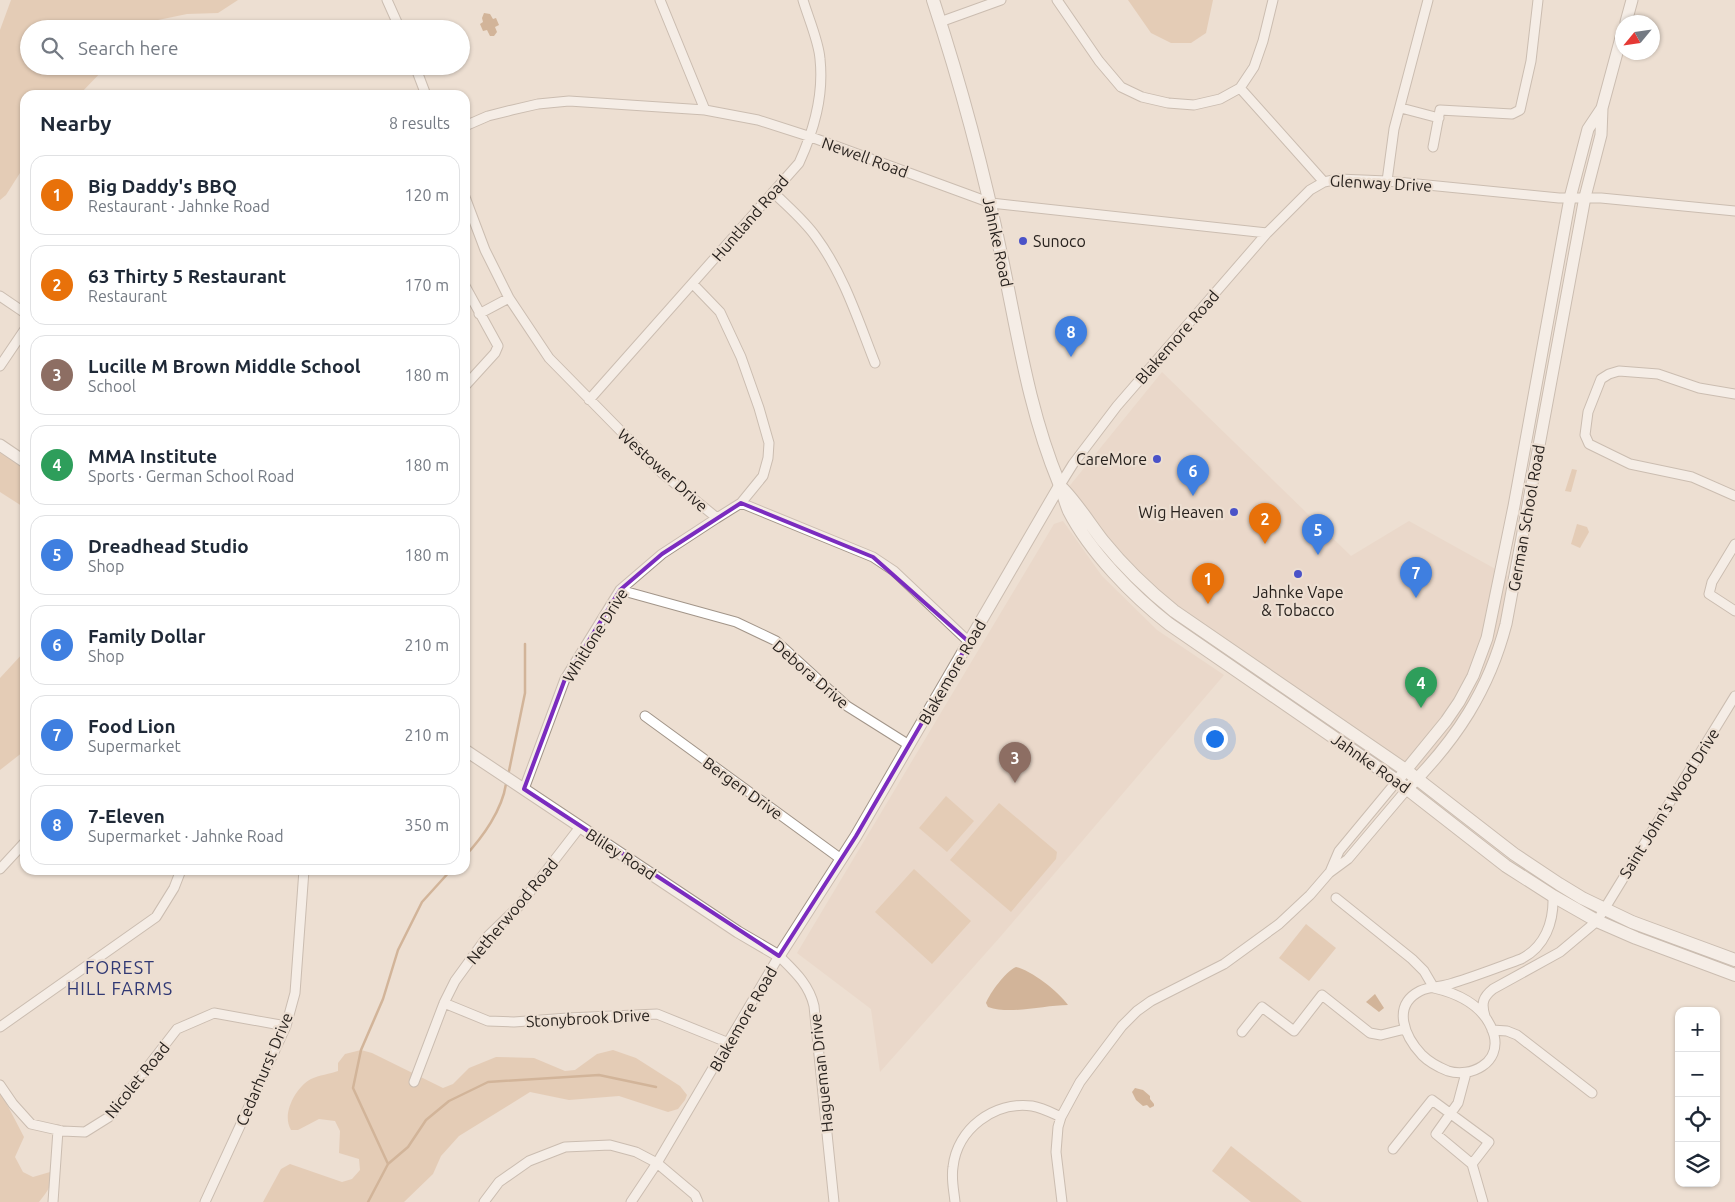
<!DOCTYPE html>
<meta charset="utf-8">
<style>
body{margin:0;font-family:Ubuntu,sans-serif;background:#f6f6f7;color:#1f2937}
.controls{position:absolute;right:15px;bottom:15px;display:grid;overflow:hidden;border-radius:10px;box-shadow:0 1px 4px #0004}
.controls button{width:45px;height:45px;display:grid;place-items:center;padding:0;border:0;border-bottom:1px solid #e0e1e3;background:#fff;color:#1f2937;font:25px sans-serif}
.compass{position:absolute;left:1615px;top:15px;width:45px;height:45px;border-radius:50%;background:#fff;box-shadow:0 1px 4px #0004;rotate:241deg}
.you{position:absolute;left:1214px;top:738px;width:18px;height:18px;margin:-12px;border:4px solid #fff;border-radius:50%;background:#1a73e8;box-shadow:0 0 0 8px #1a73e833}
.badge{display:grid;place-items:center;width:32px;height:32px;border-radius:50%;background:#4a52c8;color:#fff;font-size:16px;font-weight:700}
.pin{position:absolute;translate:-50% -41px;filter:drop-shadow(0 1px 2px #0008)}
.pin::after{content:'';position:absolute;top:26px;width:18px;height:15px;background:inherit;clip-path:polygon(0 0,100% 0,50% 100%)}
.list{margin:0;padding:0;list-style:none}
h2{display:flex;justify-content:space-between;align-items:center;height:65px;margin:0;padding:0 20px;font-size:21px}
h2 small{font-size:16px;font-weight:400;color:#747a83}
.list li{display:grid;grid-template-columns:32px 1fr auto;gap:15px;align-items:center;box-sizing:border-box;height:80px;margin:0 10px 10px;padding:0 10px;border:1px solid #e0e1e3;border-radius:15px}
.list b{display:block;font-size:19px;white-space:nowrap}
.list p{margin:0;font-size:16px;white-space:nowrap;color:#747a83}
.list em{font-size:16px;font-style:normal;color:#747a83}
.icon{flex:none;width:28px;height:28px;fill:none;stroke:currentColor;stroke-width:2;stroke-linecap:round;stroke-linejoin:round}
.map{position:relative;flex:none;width:1735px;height:1202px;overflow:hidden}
.search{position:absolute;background:#fff;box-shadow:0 1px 4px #0004;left:20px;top:20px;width:450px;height:55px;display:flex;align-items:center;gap:12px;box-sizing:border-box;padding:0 18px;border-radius:28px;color:#747a83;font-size:19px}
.panel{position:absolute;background:#fff;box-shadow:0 1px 4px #0004;left:20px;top:90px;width:450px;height:785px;border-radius:15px}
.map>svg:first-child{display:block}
</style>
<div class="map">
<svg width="1735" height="1202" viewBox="0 0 1735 1202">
<rect width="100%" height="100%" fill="#eddfd2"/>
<!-- built -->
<path fill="#e6d1c0" d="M1162,372L1351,556L1409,521L1508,576L1494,666L1416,784L1395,765L1169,620L1109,571L1059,499Z
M1063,521L1102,576L1157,630L1224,675L1001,936L880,1072L871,1009L797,953L1054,524Z"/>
<!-- green -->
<path fill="#d9b696" d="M11,0H238L218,13L187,14L158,20L147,29H29V66H107L79,95H25V165L6,195L0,200V30Z
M1128,0H1213L1206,33L1191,43H1171L1151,33Z
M0,448L25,465V508L0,492Z
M1572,469L1577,470L1571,492L1565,491Z
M1577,524L1587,527L1589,532L1580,548L1571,544Z
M25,651V747L23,752L0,770V678Z
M946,796L974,821L947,852L919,828Z
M999,803L1057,852L1056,859L1011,912L950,860Z
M914,869L971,921L932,964L875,912Z
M1306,924L1336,948L1309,981L1279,958Z
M361,1050L372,1053L443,1088L453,1084L469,1068L496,1057L534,1058L565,1071L575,1070L597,1054L613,1050L636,1058L680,1086L687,1095L685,1100L678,1109L668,1112L619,1096L569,1100L530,1092L459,1136L441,1156L433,1174L404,1202H263L281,1169L290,1164L342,1182L352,1179L360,1170L359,1159L339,1153L340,1131L335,1121L319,1119L298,1130H291C281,1114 296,1087 311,1079C319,1075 330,1074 338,1071V1063L345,1054Z
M0,1091L24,1137L15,1157L23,1172L33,1177L50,1172C54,1185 46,1193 39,1202H0Z
M1231,1146L1302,1202H1251L1212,1171Z"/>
<!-- water -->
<path fill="#b18255" d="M484,13L490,14L493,19L496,18L499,25L495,27L497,32L494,36H490L487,30L483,31L480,24L483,22L482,18Z
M1016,967C1031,970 1059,992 1068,1005C1044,1005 1011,1015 988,1007L986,1003C990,993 1005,972 1016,967Z
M1375,994L1384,1008L1379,1012L1366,1002Z
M1135,1088L1143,1090L1150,1096V1099L1154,1104V1106L1150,1108L1147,1105L1143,1106L1136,1100L1132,1092Z"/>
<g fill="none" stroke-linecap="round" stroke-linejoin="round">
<!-- stream -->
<path stroke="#b18255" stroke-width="2.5" d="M509,771L525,693V644
M465,856C483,837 502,810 506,784
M388,1164L353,1088L361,1050L383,999L398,950L422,902L451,870
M368,1202L388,1164L408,1147L426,1120L449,1101L488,1082L599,1075L656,1087"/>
<defs>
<path id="minor" d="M387,0L400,29
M660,0L705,110
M1057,0L1099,61L1121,87L1142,97L1168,103L1194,105L1220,99L1240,88L1324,182L1338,179L1387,181L1559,198H1601L1735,211
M940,22L1001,0
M415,66L426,95
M1240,88L1254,67L1263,41L1273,0
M1401,108L1439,118
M465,126L488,116L512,110L538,104L569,101L705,110L758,120L811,137L991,203L1267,233
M1433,147L1440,110L1512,114L1520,110L1531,61L1538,0
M1387,181L1394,129L1428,0
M773,192C788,207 804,220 816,237C844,275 858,320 875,363
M465,197L485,250L509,298L549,358L662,473L717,518L741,503L873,557L894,571L969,642
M693,284L720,312L741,357L759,408L769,443L768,458L763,476L741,503
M465,286L498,346L495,353L465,386
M0,296L25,313
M479,314L509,298
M0,366L25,329
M1735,394L1699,388L1658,374L1619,371L1609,374L1601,379L1588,412L1585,435L1589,444L1630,464L1692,477L1735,496
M589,400L799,163C814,130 824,96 820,59C819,42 808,17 803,0
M1060,485L1073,464L1117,406L1267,233L1310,190L1324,182
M1735,544L1712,582L1709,594L1735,611
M620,590L736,622L776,641L847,706L909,745
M645,716L841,859
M524,789L565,679L620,590L662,554L717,518
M0,869L25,842
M1330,872L1339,851L1397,781
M1336,898L1412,959L1424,971L1434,988
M1434,988C1460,994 1486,1007 1494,1035C1501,1063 1471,1078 1448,1071C1438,1067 1429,1062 1422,1055C1405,1037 1391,1006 1420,991C1430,986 1443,987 1453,983C1476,976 1499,967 1521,959C1545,947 1554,922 1553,896
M444,1003L488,1021L514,1022L568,1018L657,1014L729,1043
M1485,1016C1481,1003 1483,997 1493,989L1560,952L1597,921L1735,696
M0,1027L156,917L174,888L181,870
M1492,1030L1507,1031L1517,1035L1592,1093
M1242,1032L1262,1007L1294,1031L1322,995L1370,1033L1381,1035L1405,1029
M1466,1073L1458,1103L1436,1134L1472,1164L1483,1202
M414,1082L444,1003L455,981L487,937L519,906L580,827
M0,1085L13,1104L31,1124L62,1131L85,1132L109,1117L177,1029L214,1013L286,1026
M1393,1149L1432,1100L1489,1142L1472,1164
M53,1202L58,1130
M205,1202L286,1026L295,993L304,870
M484,1202L499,1182L529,1161L565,1147L610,1145L636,1152L657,1163L695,1195L698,1202
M631,1202L657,1163L779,956C794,971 809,984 814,1006L834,1202
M955,1202C954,1191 951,1179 953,1167C957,1129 994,1101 1032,1106C1043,1108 1052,1113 1061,1117
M1062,1202L1056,1152L1058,1127L1061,1117L1080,1082L1122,1026L1137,1011L1151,1001L1224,964L1279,924L1310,895L1329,873L1348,859L1408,788"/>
<path id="tertiary" d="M1626,22L1632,0
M0,445L25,462
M465,750L738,932L779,956L856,836L1060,485
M1397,781L1446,721L1459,702L1473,676L1487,638L1514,506L1570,198L1588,129L1602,108
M1408,788C1456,740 1489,690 1506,624L1585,197L1601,135L1602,108L1622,34"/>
<path id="secondary" d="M933,0C961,85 984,171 1002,259C1018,335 1029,411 1059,483C1063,492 1065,502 1069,511C1090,552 1133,596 1169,624L1397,781L1506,866L1553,896L1597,921L1636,938L1735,975
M1063,489C1079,506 1089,523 1103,541C1124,567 1148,590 1174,611L1407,771L1514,854L1559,884L1582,898L1632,922L1735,960"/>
</defs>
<!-- minor casing -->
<use href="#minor" stroke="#a29589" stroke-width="11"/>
<!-- tertiary casing -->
<use href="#tertiary" stroke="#a29589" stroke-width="13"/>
<!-- secondary casing -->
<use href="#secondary" stroke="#a29589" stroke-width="14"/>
<!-- minor -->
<use href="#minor" stroke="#fff" stroke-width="9"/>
<!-- tertiary -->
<use href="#tertiary" stroke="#fff" stroke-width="11"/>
<!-- secondary -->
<use href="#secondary" stroke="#fff" stroke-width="12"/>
</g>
<!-- marked area -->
<path d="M0 0H1735V1202H0ZM741,503L873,557L969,642L856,836L779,956L524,789L565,679L620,590L662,554Z" fill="#eddfd2" fill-opacity=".55" fill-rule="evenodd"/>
<path fill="none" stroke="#7b2cbf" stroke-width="4" stroke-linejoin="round" d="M741,503L873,557L969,642L856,836L779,956L524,789L565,679L620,590L662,554Z"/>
<!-- markers -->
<g fill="#4a52c8" stroke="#eddfd2" stroke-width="2">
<circle cx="1023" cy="241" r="5"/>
<circle cx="1157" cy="459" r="5"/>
<circle cx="1234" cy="512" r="5"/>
<circle cx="1298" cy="574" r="5"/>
</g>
<g text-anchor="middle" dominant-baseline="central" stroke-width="4.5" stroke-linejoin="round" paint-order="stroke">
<!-- street labels -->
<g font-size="16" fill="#28221e" stroke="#eddfd2">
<text transform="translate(865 157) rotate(20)">Newell Road</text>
<text transform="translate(1381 183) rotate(3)">Glenway Drive</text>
<text transform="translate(750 218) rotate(-49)">Huntland Road</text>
<text transform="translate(998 242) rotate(78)">Jahnke Road</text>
<text transform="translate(1177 337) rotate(-49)">Blakemore Road</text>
<text transform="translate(663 470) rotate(42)">Westower Drive</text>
<text transform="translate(1526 518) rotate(-80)">German School Road</text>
<text transform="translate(595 635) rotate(-58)">Whitlone Drive</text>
<text transform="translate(952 672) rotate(-60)">Blakemore Road</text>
<text transform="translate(811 674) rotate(41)">Debora Drive</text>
<text transform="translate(1371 763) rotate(35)">Jahnke Road</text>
<text transform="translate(743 788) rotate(36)">Bergen Drive</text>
<text transform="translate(1669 803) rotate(-58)">Saint John's Wood Drive</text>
<text transform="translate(621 854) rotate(33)">Bliley Road</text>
<text transform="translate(512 911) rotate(-50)">Netherwood Road</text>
<text transform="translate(588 1018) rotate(-3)">Stonybrook Drive</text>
<text transform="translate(743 1019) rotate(-60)">Blakemore Road</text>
<text transform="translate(264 1069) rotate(-67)">Cedarhurst Drive</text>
<text transform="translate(821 1073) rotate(-96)">Hagueman Drive</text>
<text transform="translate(137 1080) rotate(-51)">Nicolet Road</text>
</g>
<!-- poi labels -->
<g font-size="16" fill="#28221e" stroke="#eddfd2" text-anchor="end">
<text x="1033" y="241" text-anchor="start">Sunoco</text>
<text x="1147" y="459">CareMore</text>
<text x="1224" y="512">Wig Heaven</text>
<text x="1298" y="592" text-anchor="middle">Jahnke Vape<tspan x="1298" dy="18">&amp; Tobacco</tspan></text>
</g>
<!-- neighbourhood labels -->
<g font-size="18" letter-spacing="1" fill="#313974" stroke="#eddfd2">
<text x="120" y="967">FOREST<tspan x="120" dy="21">HILL FARMS</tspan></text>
</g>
</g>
</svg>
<div class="controls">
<button>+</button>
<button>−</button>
<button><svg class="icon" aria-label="locate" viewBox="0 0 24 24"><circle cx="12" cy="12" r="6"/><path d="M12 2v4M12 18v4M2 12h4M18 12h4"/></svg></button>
<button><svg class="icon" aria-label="layers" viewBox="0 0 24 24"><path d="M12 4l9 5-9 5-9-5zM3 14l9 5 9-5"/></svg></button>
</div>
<svg class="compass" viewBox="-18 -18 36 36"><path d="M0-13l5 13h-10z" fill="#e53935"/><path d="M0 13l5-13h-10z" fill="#747a83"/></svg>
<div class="you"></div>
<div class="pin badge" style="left:1208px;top:604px;background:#e8710a">1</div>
<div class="pin badge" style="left:1265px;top:544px;background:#e8710a">2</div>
<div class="pin badge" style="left:1015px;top:783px;background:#8d6e63">3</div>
<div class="pin badge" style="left:1421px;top:708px;background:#2e9e5b">4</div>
<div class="pin badge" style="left:1318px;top:555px;background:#3f7fe0">5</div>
<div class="pin badge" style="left:1193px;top:496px;background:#3f7fe0">6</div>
<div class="pin badge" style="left:1416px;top:598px;background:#3f7fe0">7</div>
<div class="pin badge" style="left:1071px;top:357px;background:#3f7fe0">8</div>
<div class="search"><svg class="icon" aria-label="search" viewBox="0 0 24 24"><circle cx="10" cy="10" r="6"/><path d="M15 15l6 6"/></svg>Search here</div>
<section class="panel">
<h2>Nearby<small>8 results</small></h2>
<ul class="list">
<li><span class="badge" style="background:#e8710a">1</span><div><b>Big Daddy's BBQ</b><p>Restaurant · Jahnke Road</p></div><em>120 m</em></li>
<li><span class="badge" style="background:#e8710a">2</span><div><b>63 Thirty 5 Restaurant</b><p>Restaurant</p></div><em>170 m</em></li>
<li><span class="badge" style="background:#8d6e63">3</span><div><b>Lucille M Brown Middle School</b><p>School</p></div><em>180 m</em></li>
<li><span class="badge" style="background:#2e9e5b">4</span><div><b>MMA Institute</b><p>Sports · German School Road</p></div><em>180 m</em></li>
<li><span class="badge" style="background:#3f7fe0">5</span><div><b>Dreadhead Studio</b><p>Shop</p></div><em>180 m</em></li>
<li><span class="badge" style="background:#3f7fe0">6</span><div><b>Family Dollar</b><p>Shop</p></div><em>210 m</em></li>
<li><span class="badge" style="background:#3f7fe0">7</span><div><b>Food Lion</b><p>Supermarket</p></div><em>210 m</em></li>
<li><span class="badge" style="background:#3f7fe0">8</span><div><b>7-Eleven</b><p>Supermarket · Jahnke Road</p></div><em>350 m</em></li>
</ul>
</section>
</div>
